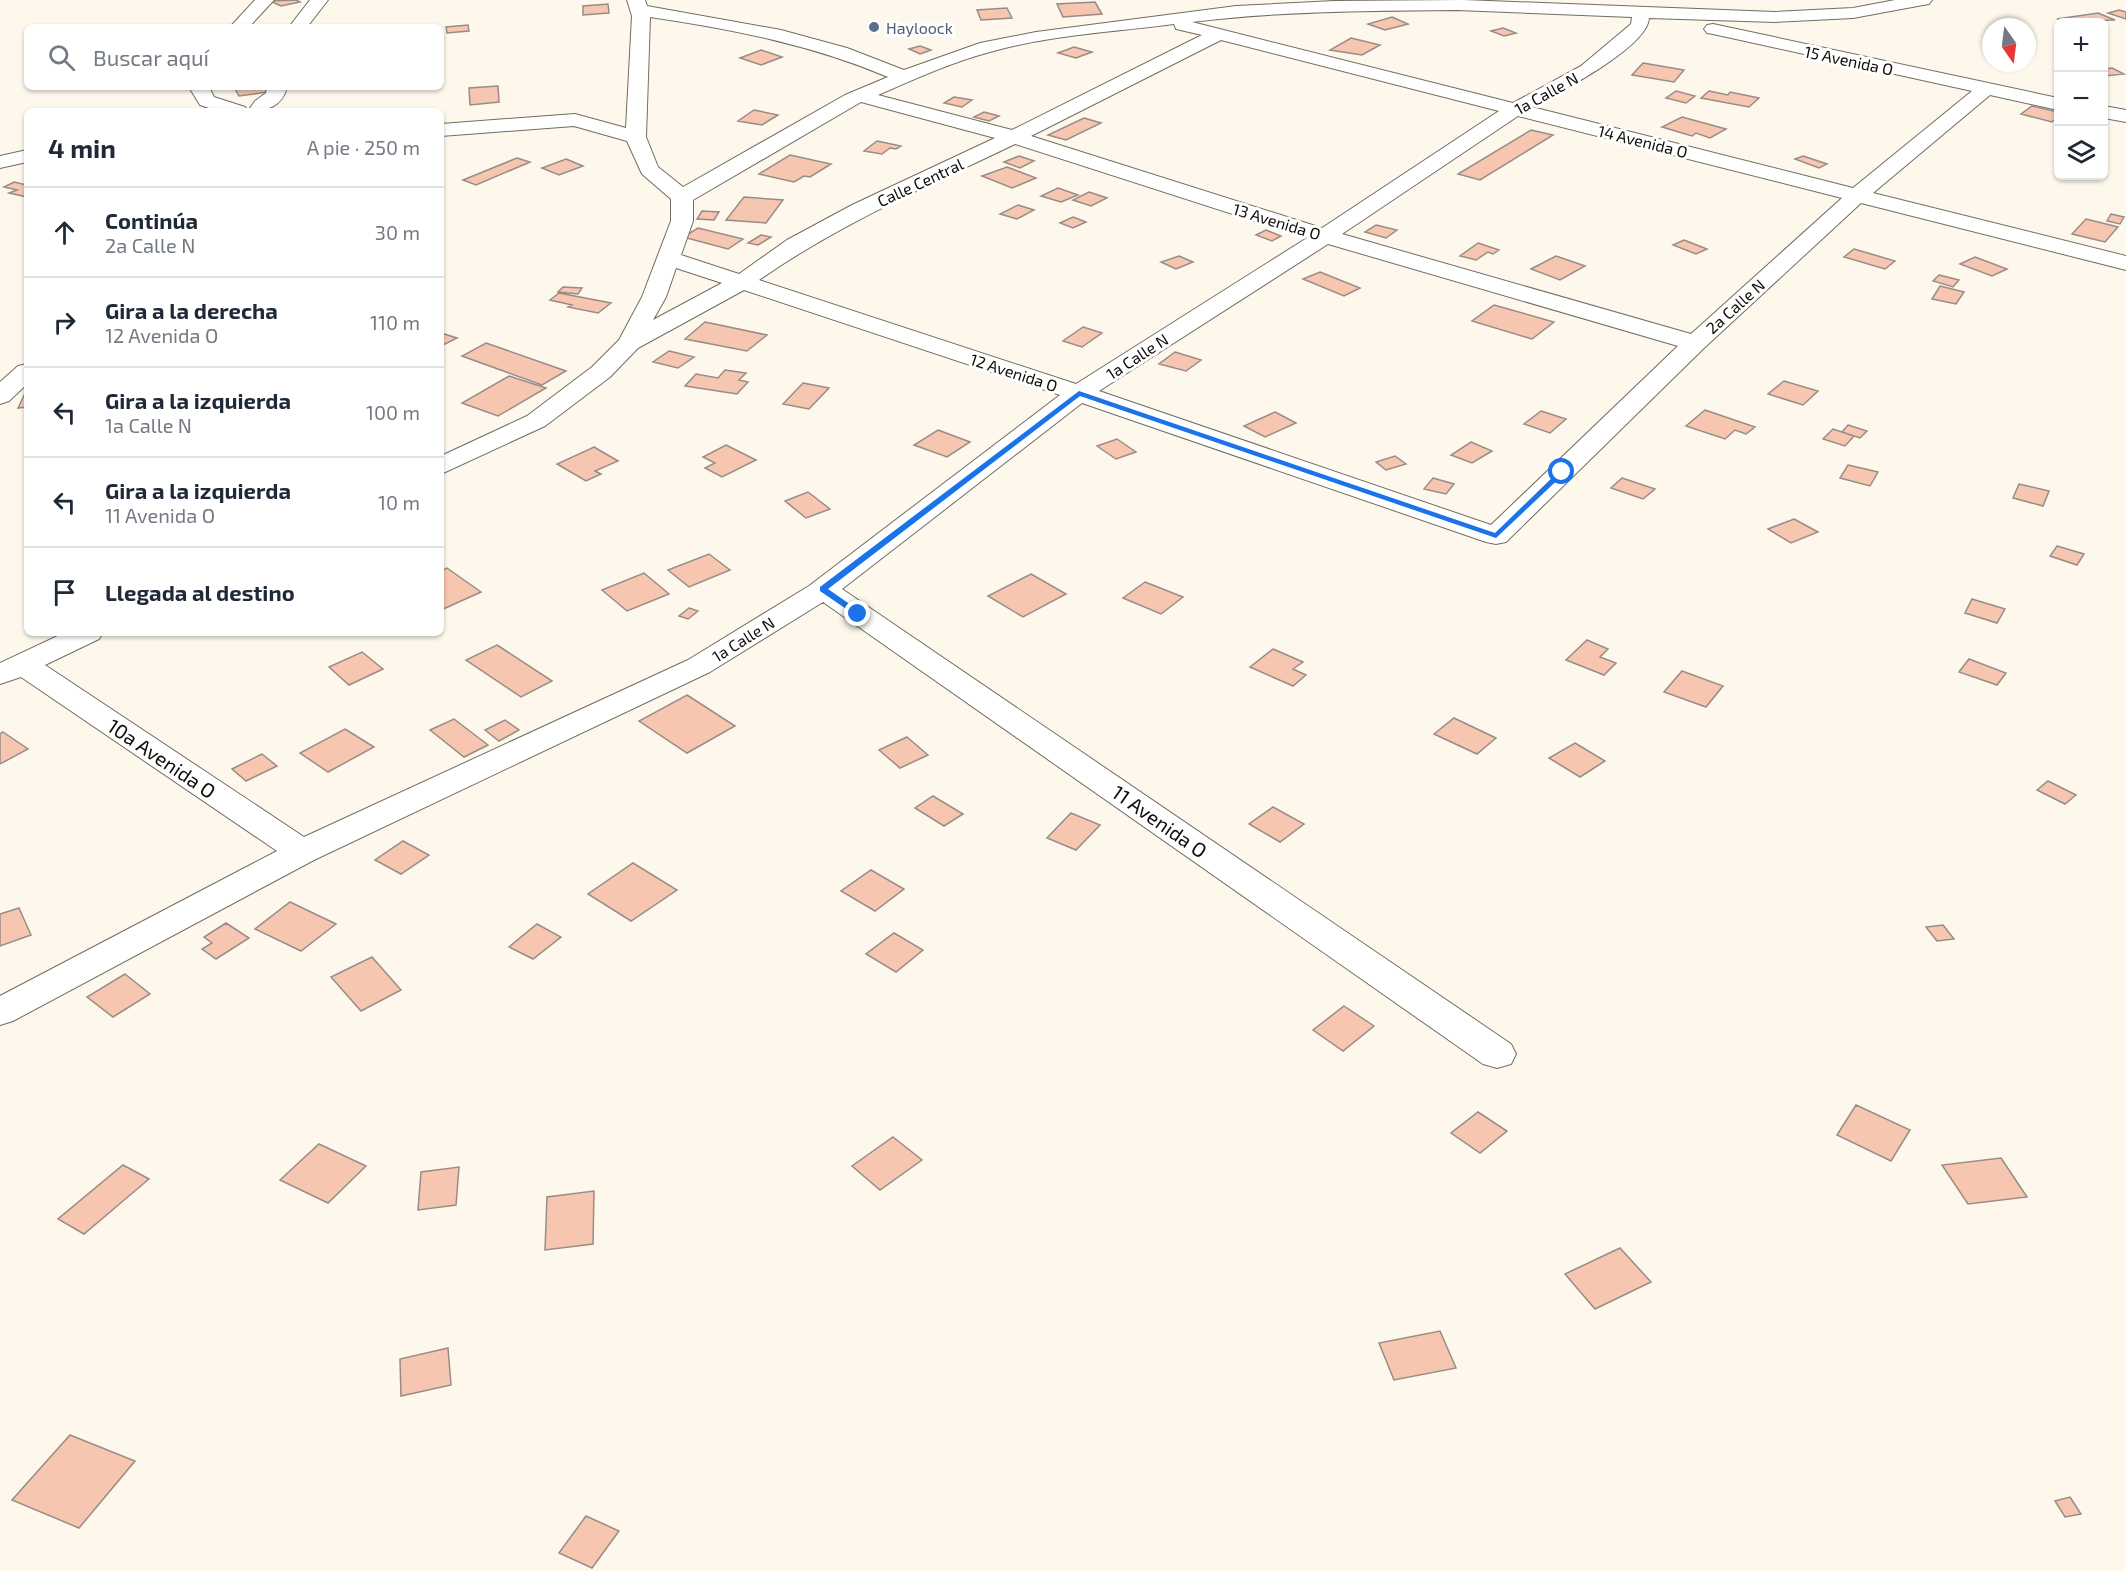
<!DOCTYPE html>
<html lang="es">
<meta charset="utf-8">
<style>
body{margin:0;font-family:"Exo 2",sans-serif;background:#f6f6f7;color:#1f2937}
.controls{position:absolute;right:18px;top:18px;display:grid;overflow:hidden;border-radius:9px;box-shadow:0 2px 4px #0004}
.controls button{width:54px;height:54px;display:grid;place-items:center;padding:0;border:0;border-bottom:2px solid #e0e1e3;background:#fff;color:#1f2937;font:30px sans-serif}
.compass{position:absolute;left:1982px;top:18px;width:54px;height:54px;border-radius:50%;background:#fff;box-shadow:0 2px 4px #0004;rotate:166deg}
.stop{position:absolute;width:18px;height:18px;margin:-14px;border:4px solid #1a73e8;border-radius:50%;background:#fff}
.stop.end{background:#1a73e8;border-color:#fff;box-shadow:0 2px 6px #0008}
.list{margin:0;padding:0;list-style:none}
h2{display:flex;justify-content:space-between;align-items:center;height:78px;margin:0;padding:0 24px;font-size:26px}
h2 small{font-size:20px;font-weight:400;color:#747a83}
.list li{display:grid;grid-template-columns:39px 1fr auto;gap:18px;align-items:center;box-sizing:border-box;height:90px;padding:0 24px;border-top:2px solid #e0e1e3}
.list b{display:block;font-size:22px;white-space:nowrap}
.list p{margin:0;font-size:20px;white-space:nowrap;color:#747a83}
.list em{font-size:20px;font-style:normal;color:#747a83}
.icon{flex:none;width:33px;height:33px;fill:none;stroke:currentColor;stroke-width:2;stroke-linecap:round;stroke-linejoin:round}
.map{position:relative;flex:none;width:2126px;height:1571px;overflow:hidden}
.search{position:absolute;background:#fff;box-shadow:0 2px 4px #0004;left:24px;top:24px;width:420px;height:66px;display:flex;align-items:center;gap:15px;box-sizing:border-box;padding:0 21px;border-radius:9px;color:#747a83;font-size:22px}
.panel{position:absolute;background:#fff;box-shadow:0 2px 4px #0004;left:24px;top:108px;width:420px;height:528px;border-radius:9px}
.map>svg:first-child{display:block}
</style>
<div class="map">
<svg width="2126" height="1571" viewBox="0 0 2126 1571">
<rect width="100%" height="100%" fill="#fdf8eb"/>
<!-- building -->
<path fill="#f7c6b0" stroke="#998c87" stroke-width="1.5" d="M296,0L300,2L281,6L270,1Z
M1095,2L1102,14L1063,17L1057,4Z
M608,4L609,13L583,15V6Z
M1007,8L1012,18L981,20L977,10Z
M2119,10L2126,12V19L2108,13Z
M2098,13L2115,20L2066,22L2057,19Z
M1392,17L1408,24L1385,30L1368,24Z
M468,25L469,31L447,33L446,27Z
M1503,28L1516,33L1504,36L1491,31Z
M1351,38L1380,45L1362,55L1330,50Z
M920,46L931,50L920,54L909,49Z
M1074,47L1092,52L1076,58L1058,53Z
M761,50L782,57L761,65L740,58Z
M1643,63L1684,70L1674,82L1632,75Z
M2112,68L2124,74L2104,76V69Z
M498,86L499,102L470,105L469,88Z
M234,87H263L268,92L239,96Z
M1676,91L1695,96L1686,103L1666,98Z
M1709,91L1728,95L1730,92L1759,98L1749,107L1701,98Z
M954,97L972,100L962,107L944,103Z
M2032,106L2058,112V116L2052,122L2021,114Z
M754,110L778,115L762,125L738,121Z
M984,112L999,116L989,121L974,117Z
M1682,117L1726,129L1710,138L1696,133L1692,136L1662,127Z
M1084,118L1101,123L1066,140L1048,135Z
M1531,130L1553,135L1480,180L1458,174Z
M877,141L901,146L896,149L890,148L882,154L864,151Z
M790,155L831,164L810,177L804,176L794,182L759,174Z
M1019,156L1034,161L1020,168L1004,162Z
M1803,156L1827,164L1819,168L1795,159Z
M517,158L530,162L476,185L463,180Z
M566,159L583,166L559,175L542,168Z
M1007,167L1036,178L1012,188L982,176Z
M14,182L27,185V197L9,193L17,190L4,187Z
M1058,188L1078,195L1061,202L1041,196Z
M1089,192L1107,198L1091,206L1073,200Z
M744,197L783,200L766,223L726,220Z
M1018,205L1034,210L1017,219L1000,214Z
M702,211L719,212L714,220L697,219Z
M2111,214L2124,217L2120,224L2107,221Z
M1073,217L1086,222L1073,228L1060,223Z
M2086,219L2118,227L2105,242L2072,234Z
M1376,225L1397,230L1386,238L1365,232Z
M698,228L743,239L728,249L683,237Z
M1266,230L1281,236L1272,241L1256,235Z
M761,235L771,237L758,245L748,243Z
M1684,240L1707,249L1696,254L1673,245Z
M1478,243L1499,250L1493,254L1488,252L1476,260L1460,256Z
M1854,249L1895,261L1885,269L1844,257Z
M1179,256L1193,262L1176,269L1161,262Z
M1556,256L1585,266L1560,280L1531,269Z
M1975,257L2007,269L1992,276L1960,264Z
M1320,272L1360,288L1344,296L1303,279Z
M1939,275L1959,280L1953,287L1933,281Z
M1940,286L1964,292L1956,304L1932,299Z
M563,287L582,288L578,294L558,292Z
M559,293L611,303L598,313L568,307L572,305L550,300Z
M1494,305L1554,322L1532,339L1472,321Z
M705,322L767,335L747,351L685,339Z
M1083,327L1102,333L1082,347L1063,341Z
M441,333L457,338L441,346Z
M486,343L566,371L542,385L462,356Z
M669,351L694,357L678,368L653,362Z
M1175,352L1201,360L1186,371L1159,364Z
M725,370L746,373L739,380L748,382L737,394L685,386L696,374L718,378Z
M509,376L546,388L498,416L462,403Z
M1784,381L1818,391L1803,405L1768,394Z
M803,383L829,388L809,409L783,404Z
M27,389V407L18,408Z
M1705,410L1755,427L1746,434L1735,430L1725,439L1686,426Z
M1541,411L1566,419L1550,433L1524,424Z
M1275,412L1296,423L1265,437L1244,426Z
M1848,425L1867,431L1860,438L1842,432Z
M1833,429L1854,436L1845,446L1823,439Z
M938,430L970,442L947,457L914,445Z
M1117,439L1136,452L1116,459L1097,446Z
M1471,442L1492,451L1472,463L1451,455Z
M726,445L756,460L722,477L705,468L715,463L703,457Z
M594,447L618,461L595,471L601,474L586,481L557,464Z
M1395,456L1406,464L1386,470L1376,462Z
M1848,465L1878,472L1870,486L1840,478Z
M1433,478L1454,484L1446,494L1424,489Z
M1622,478L1655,489L1643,499L1611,488Z
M2019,484L2049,491L2043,506L2013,498Z
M808,492L830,509L806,518L785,501Z
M1794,519L1818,532L1791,543L1768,529Z
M2057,546L2084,554L2077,565L2050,556Z
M709,554L730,570L689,587L668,570Z
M447,568L481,592L441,610V571Z
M644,573L669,594L627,611L602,590Z
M1031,574L1066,594L1023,617L988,596Z
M1145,582L1183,597L1161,614L1123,598Z
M1972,599L2005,609L1997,623L1965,613Z
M689,608L698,611L688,619L679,616Z
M1587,640L1608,649L1600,657L1616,663L1604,675L1566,660Z
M497,645L552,681L521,697L466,660Z
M1273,649L1303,662L1293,669L1306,675L1293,686L1250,667Z
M362,652L383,669L349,685L329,667Z
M1969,659L2006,673L1997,685L1959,672Z
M1682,671L1723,686L1706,707L1664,692Z
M687,695L735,726L687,753L639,721Z
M1454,718L1496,738L1477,754L1434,734Z
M454,719L488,745L464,757L430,730Z
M505,720L519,730L499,741L485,730Z
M345,729L374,747L328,772L300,753Z
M3,732L28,749L0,764V734Z
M907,737L928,755L900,768L879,750Z
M1575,743L1605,761L1580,777L1549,758Z
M262,754L277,766L246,781L232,769Z
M2048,781L2076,795L2065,804L2037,790Z
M933,796L963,814L944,826L915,808Z
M1273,807L1304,824L1280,842L1249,824Z
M1071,813L1100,825L1076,850L1047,838Z
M403,841L429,855L401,874L375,860Z
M633,863L677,890L631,921L588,894Z
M871,870L904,889L875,911L841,891Z
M290,902L336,924L301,951L255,929Z
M19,908L31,935L0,946V914Z
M226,923L249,938L216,959L202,949L212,943L204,937Z
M537,924L561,937L533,959L509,947Z
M1943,925L1954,939L1937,941L1926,927Z
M894,933L923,950L896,972L866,954Z
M372,957L401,990L361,1011L331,977Z
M125,974L150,994L113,1017L87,997Z
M1344,1006L1374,1026L1343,1051L1313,1030Z
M1856,1105L1910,1130L1891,1161L1837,1135Z
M1478,1112L1507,1131L1480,1153L1451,1133Z
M893,1137L922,1160L880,1190L852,1166Z
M319,1144L366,1166L328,1203L280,1180Z
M2001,1158L2027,1197L1968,1204L1942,1165Z
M123,1165L149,1179L84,1234L58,1219Z
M459,1167L456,1205L418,1210L421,1172Z
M594,1191L593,1244L545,1250L547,1197Z
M1620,1248L1651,1282L1595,1309L1565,1274Z
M1440,1331L1456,1368L1394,1380L1379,1343Z
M448,1348L451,1385L401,1396L400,1359Z
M70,1435L135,1461L79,1528L12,1500Z
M2070,1497L2081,1514L2065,1517L2055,1501Z
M586,1516L619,1531L592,1568L559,1553Z"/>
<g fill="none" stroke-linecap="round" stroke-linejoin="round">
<defs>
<path id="minor" d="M255,0H274L249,27H230Z
M310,0H328L307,27H289Z
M627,0H645L647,6L781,30L847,48L904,70L980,43L1036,32L1236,6L1334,1L1463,0L1775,12L1853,8L1895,0H1932L1929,4L1923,5L1853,18L1775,22L1649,18C1648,47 1558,93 1532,107L1853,188L1972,91L1713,34L1707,33L1704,29L1707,25L1713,24L2058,98V110L1990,95L1873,193L2126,256V270L1861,203L1704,348L1506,542L1496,544L1486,542L1082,403L842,589L1511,1044L1516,1054L1511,1064L1497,1068L1483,1064L823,602L710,672L314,860L13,1021L0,1025V996L277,851L21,677L0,684V663L64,633H103L99,639L45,665L304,837L688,660L809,586L1060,395L744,290L638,348L610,377L545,426L441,474V456L527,416L592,367L619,340L642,297L671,221V199L642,174L627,141L574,126L441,136V124L575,114L626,128L632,16ZM1457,10L1632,17L1631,24L1581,66L1513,103L1192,22C1280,11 1368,11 1457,10ZM650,17C732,29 812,45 888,77L845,95L683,187L658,167L646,137ZM1174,24L1176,29L1202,35L1012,130L878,95C915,79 952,62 990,52C1049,35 1113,32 1174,24ZM1221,40L1499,111L1322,228L1031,136ZM861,102L995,138L852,205L787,240L739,274L681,255L693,221V200ZM1518,116L1842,198L1691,334L1342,234ZM1015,144L1307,238L1076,384L759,280C839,224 928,186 1015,144ZM1328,244L1678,346L1491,525L1099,391ZM676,268L722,283L653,320L666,297Z
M189,87H209L214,97L245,107L248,111H218L200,105Z
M267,87H287C282,107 267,111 248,111L255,101L266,93Z
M2104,106L2126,110V122L2104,118Z
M27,150V162L0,168V156Z
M27,364V384L9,401L0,404V382L18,366Z"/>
</defs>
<!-- minor casing -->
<use href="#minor" stroke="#726d62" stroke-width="2"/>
<!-- minor -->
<use href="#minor" fill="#fff" fill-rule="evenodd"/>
</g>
<!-- route -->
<path fill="#1a73e8" d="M1079,391L1495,533L1560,470L1566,472L1496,538L1080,396L828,589L861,612V615H855L820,591V587Z"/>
<!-- markers -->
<circle fill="#5c6f8a" stroke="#fff" stroke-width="2" cx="874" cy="27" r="6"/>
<g text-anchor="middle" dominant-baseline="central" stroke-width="6" stroke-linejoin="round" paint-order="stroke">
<!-- far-service labels -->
<g font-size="16" fill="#4e5e75" stroke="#fff" text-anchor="start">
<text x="886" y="27">Hayloock</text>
</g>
<!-- far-street labels -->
<g font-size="16" fill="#0e0c08" stroke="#fff">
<text transform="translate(1849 60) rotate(12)">15 Avenida O</text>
<text transform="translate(1546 93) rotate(-29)">1a Calle N</text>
<text transform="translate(1643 141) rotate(14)">14 Avenida O</text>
<text transform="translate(920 182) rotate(-25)">Calle Central</text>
<text transform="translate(1277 221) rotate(17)">13 Avenida O</text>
<text transform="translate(1735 306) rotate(-42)">2a Calle N</text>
<text transform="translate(1137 356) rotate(-33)">1a Calle N</text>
<text transform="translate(1014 372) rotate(18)">12 Avenida O</text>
<text transform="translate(743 639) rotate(-32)">1a Calle N</text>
</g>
<!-- street labels -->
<g font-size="20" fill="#0e0c08" stroke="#fff">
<text transform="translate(162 758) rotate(34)">10a Avenida O</text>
<text transform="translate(1160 821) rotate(35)">11 Avenida O</text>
</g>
</g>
</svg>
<div class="controls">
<button>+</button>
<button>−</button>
<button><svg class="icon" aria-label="layers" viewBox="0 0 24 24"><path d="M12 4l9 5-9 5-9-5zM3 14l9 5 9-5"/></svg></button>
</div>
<svg class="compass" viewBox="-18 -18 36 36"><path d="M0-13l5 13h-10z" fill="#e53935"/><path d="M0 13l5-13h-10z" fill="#747a83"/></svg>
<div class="stop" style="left:1562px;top:472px"></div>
<div class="stop end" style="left:858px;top:614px"></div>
<div class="search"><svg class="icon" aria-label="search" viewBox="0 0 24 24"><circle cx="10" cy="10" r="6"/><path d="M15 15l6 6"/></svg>Buscar aquí</div>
<section class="panel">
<h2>4 min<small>A pie · 250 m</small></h2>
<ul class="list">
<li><svg class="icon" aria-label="ahead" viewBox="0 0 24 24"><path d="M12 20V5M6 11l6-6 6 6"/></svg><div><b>Continúa</b><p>2a Calle N</p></div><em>30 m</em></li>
<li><svg class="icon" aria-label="right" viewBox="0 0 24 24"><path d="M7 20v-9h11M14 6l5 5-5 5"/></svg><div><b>Gira a la derecha</b><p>12 Avenida O</p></div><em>110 m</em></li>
<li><svg class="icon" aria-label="left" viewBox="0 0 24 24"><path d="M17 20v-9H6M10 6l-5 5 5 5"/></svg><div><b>Gira a la izquierda</b><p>1a Calle N</p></div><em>100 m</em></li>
<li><svg class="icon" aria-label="left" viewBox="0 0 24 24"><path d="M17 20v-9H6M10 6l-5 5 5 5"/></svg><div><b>Gira a la izquierda</b><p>11 Avenida O</p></div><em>10 m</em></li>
<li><svg class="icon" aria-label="arrive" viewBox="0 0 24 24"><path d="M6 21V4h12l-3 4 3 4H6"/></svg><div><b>Llegada al destino</b></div></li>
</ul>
</section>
</div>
